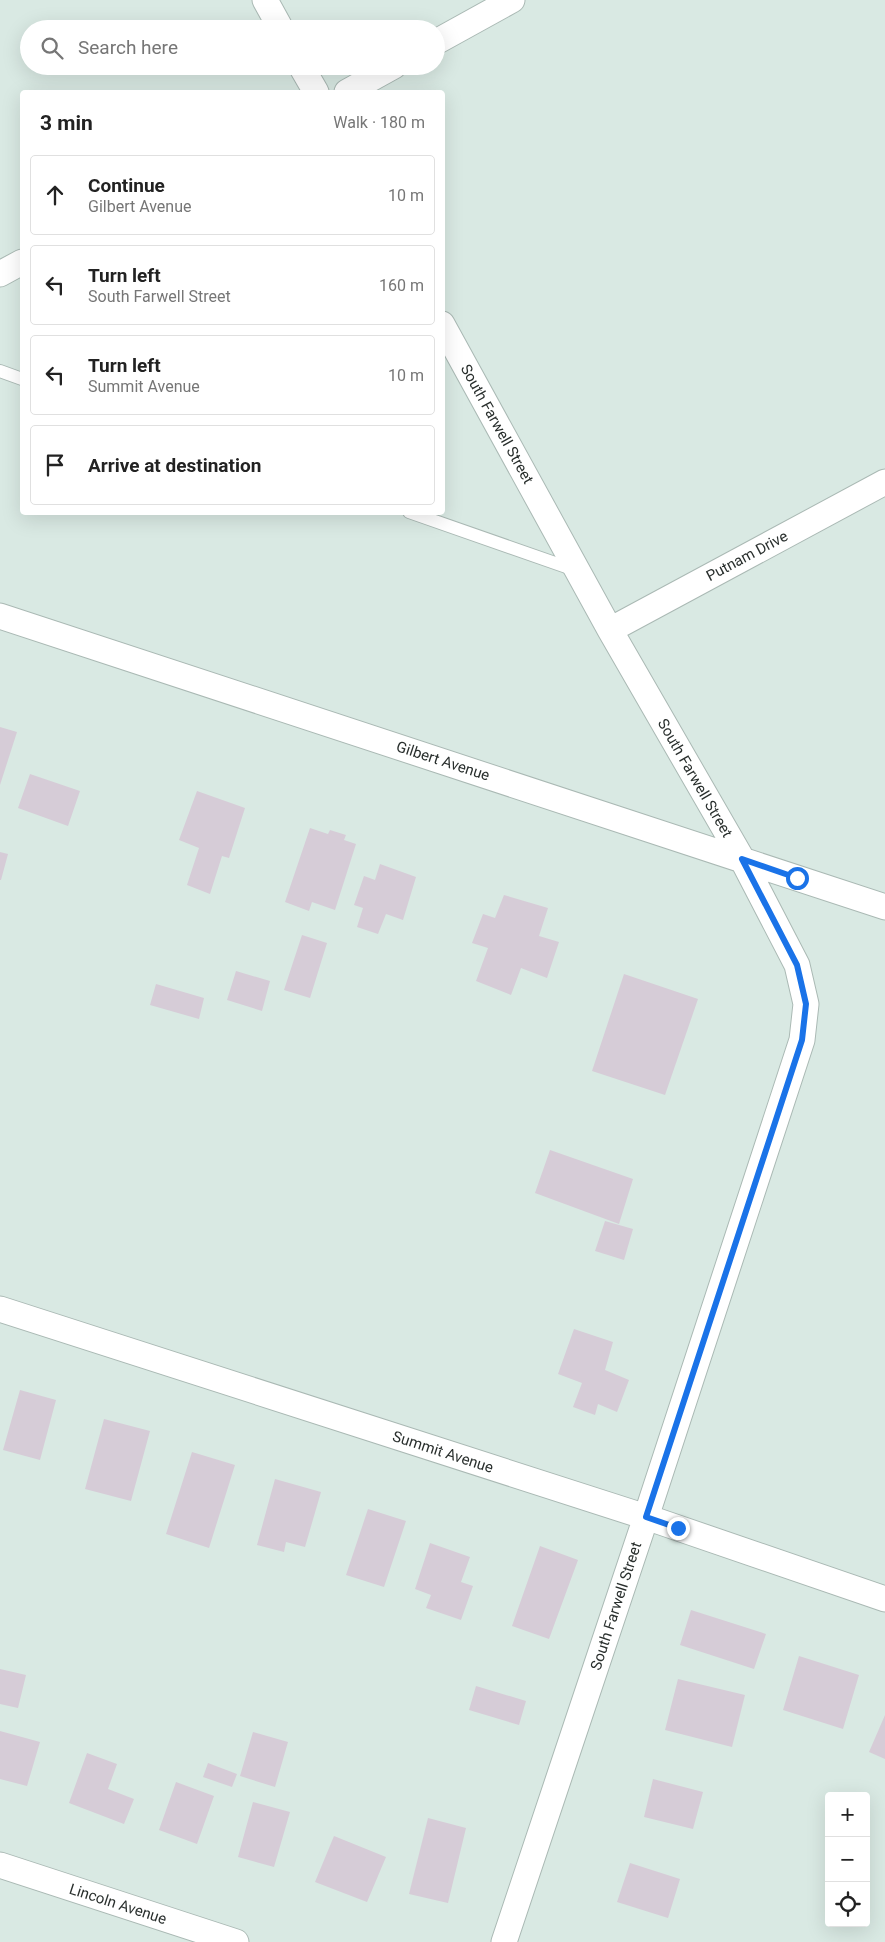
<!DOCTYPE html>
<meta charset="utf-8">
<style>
body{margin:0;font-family:Roboto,sans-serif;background:#f6f6f6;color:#222}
.controls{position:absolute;right:15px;bottom:15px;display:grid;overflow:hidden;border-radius:5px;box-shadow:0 5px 20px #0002}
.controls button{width:45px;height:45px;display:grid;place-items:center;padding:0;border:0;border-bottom:1px solid #e0e0e0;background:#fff;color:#222;font:25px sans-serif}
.stop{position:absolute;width:15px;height:15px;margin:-11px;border:4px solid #1a73e8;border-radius:50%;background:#fff}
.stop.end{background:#1a73e8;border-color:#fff;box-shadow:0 1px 5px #0008}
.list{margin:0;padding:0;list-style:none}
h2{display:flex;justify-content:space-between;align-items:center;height:65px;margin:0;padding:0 20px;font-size:21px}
h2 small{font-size:16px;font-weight:400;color:#767676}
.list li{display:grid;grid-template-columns:32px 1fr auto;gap:15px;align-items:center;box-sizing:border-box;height:80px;margin:0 10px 10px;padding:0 10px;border:1px solid #e0e0e0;border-radius:5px}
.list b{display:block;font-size:19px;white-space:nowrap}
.list p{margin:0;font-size:16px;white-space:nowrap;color:#767676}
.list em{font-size:16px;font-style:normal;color:#767676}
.icon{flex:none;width:28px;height:28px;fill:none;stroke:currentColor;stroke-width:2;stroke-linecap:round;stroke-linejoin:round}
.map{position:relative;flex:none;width:885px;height:1942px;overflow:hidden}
.search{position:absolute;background:#fff;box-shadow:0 5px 20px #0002;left:20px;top:20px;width:425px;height:55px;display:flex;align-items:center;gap:12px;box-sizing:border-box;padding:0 18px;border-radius:28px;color:#767676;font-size:19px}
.panel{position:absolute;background:#fff;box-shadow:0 5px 20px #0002;left:20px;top:90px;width:425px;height:425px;border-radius:5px}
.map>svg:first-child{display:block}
</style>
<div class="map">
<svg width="885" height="1942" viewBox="0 0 885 1942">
<rect width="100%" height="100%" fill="#d9e9e3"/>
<!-- building -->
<path fill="#d6ccd7" d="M0,727L17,732L0,785Z
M30,774L80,791L68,826L18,808Z
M197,791L245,808L229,858L222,856L210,894L187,885L199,848L179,840Z
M310,828L328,834L330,830L346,835L344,840L356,844L335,910L312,902L309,911L285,902Z
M0,852L8,854L1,880H0Z
M380,864L416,877L403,920L386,914L378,934L357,927L363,908L354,905L364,876L375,880Z
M504,895L548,908L539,936L559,942L547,978L521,968L511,995L476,981L488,948L472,943L483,914L495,918Z
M302,935L327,943L310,998L284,990Z
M236,971L270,981L262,1011L227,1000Z
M624,974L698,999L665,1095L592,1071Z
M156,984L204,998L199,1019L150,1005Z
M550,1150L633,1179L619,1224L535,1193Z
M605,1221L633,1229L624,1260L595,1251Z
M574,1329L613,1342L605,1370L629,1380L617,1412L598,1404L595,1415L573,1407L582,1383L558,1374Z
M20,1390L56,1400L40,1460L3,1450Z
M104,1419L150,1431L131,1501L85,1489Z
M192,1452L235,1465L209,1548L166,1534Z
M275,1479L321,1492L305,1547L286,1542L284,1552L257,1545Z
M368,1509L406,1521L384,1587L346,1575Z
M430,1543L470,1557L461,1582L473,1586L461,1620L426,1608L431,1595L415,1589Z
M540,1546L578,1560L549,1639L512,1626Z
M691,1610L766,1634L754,1669L680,1645Z
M799,1656L859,1675L843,1729L783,1710Z
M0,1669L26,1675L18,1708L0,1704Z
M678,1679L745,1695L732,1747L665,1730Z
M476,1686L526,1701L519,1725L469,1710Z
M885,1715V1759L869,1752Z
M0,1731L40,1742L27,1786L0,1779Z
M253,1732L288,1742L275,1787L240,1776Z
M87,1753L117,1764L108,1789L134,1799L124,1824L69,1803Z
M208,1763L237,1774L232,1787L203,1777Z
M653,1779L703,1792L693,1829L644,1817Z
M176,1782L214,1796L197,1844L159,1830Z
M253,1802L290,1812L274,1867L238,1857Z
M428,1818L466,1828L448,1903L409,1894Z
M334,1836L386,1857L367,1902L315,1882Z
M630,1863L680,1879L668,1918L617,1902Z"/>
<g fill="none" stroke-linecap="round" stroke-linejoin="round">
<defs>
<path id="service" d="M0,371L22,379
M409,512L575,570"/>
<path id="minor" d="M265,0L281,29
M436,42L512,0
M301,66L316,92
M347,92L394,66
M0,274L22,262
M442,324L610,630L742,859L797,965L806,1004L802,1040L646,1517L504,1942
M0,616L885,907
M610,630L885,482
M0,1309L646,1517L885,1599
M0,1865L236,1942"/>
</defs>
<!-- service casing -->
<use href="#service" stroke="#aab9b4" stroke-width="14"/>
<!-- minor casing -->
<use href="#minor" stroke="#aab9b4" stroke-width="27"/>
<!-- service -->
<use href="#service" stroke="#fff" stroke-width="12"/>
<!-- minor -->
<use href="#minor" stroke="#fff" stroke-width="25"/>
</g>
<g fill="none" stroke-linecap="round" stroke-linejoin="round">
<!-- route -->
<path stroke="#1a73e8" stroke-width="6" d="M678,1528L646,1517L802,1040L806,1004L797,965L742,859L797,878"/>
</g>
<g text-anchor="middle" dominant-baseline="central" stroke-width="4.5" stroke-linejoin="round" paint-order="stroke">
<!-- street labels -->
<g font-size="15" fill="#292f2d" stroke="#fff">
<text transform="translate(497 424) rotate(61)">South Farwell Street</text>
<text transform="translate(747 556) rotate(-28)">Putnam Drive</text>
<text transform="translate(443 761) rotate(18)">Gilbert Avenue</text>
<text transform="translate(695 778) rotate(60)">South Farwell Street</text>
<text transform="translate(443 1452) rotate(18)">Summit Avenue</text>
<text transform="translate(616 1606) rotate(-72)">South Farwell Street</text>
<text transform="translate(118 1904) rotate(18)">Lincoln Avenue</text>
</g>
</g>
</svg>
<div class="controls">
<button>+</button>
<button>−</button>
<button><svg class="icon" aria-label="locate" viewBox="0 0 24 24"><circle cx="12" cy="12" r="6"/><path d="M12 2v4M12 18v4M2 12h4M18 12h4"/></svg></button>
</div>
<div class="stop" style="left:797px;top:878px"></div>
<div class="stop end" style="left:678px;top:1528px"></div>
<div class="search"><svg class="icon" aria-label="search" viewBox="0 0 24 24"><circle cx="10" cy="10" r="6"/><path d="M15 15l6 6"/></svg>Search here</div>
<section class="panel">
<h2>3 min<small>Walk · 180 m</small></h2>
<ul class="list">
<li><svg class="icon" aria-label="ahead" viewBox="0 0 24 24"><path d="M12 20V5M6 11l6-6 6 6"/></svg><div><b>Continue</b><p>Gilbert Avenue</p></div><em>10 m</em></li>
<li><svg class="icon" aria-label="left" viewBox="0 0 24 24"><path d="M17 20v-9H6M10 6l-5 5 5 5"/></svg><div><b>Turn left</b><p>South Farwell Street</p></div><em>160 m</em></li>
<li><svg class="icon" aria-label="left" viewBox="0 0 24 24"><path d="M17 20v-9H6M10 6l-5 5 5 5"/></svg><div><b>Turn left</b><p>Summit Avenue</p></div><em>10 m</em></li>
<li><svg class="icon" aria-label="arrive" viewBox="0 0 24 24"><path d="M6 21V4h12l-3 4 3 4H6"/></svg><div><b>Arrive at destination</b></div></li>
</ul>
</section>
</div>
